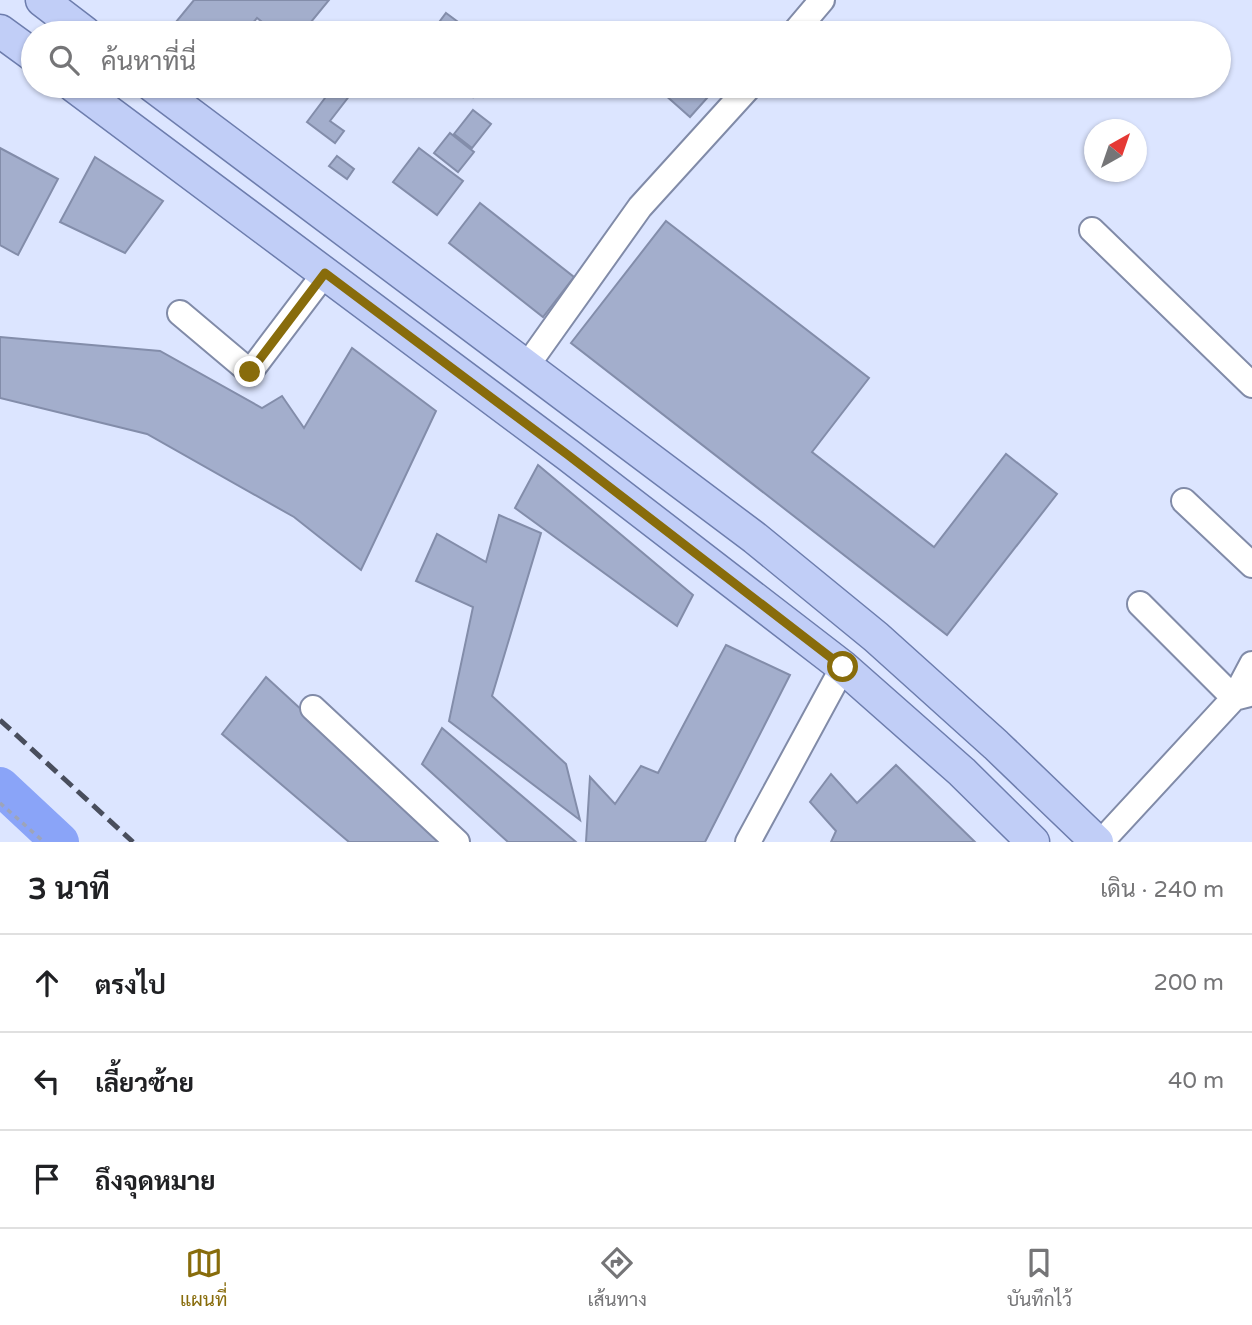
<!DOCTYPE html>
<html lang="th">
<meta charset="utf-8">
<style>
body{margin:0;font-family:"Varela Round",Sarabun,sans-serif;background:#f2f2f2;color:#202124}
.compass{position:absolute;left:1084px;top:119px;width:63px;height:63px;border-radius:50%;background:#fff;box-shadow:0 2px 5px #0004;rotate:40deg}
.stop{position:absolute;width:21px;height:21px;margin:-16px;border:5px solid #886c0b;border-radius:50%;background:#fff}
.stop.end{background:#886c0b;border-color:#fff;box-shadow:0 2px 7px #0008}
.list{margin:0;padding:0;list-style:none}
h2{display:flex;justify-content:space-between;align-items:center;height:91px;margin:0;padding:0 28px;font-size:30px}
h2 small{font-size:23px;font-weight:400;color:#757577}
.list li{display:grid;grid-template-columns:46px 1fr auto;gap:21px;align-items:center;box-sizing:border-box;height:98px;padding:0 28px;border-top:2px solid #e0e0e0}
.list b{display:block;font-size:26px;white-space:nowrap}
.list em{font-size:23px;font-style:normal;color:#757577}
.icon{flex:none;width:38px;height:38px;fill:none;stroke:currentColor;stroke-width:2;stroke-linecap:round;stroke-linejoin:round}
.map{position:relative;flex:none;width:1252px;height:842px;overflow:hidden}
.search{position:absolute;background:#fff;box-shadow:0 2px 5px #0004;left:21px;right:21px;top:21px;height:77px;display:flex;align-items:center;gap:18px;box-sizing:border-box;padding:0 24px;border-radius:38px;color:#757577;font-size:26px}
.sheet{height:385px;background:#fff}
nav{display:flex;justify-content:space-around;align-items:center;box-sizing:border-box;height:98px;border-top:2px solid #e0e0e0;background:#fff;font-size:19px;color:#757577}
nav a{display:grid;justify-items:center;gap:4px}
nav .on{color:#886c0b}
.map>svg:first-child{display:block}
</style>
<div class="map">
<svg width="1252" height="842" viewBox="0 0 1252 842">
<rect width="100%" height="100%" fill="#dce5ff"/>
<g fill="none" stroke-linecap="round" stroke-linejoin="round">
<!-- river -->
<path stroke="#8aa4f8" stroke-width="38" d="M0,786L60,842"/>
</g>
<!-- building -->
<path fill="#a3aecc" stroke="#838daa" stroke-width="2" d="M194,0H329L302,33H276L257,18L244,33H178L171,28Z
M446,13L473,33H431Z
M334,86H357L330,121L344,131L335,143L307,122Z
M458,86H481L473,97Z
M655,86H714L716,88L690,117Z
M473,110L491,124L472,148L454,134Z
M450,133L474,152L458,172L434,153Z
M0,148L58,179L18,255L0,245Z
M419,148L463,181L437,215L393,182Z
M337,156L354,169L347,179L329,166Z
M95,157L163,201L125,253L60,222Z
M480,203L574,277L543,317L449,243Z
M666,221L869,378L812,452L934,547L1006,454L1057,494L947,635L571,343Z
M0,337L160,351L262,408L282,396L304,428L352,348L436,411L361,570L294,517L147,434L0,398Z
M538,465L693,595L677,626L515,508Z
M499,515L541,533L492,696L566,764L580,820L449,721L473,607L416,581L437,534L486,562Z
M726,645L790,675L705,842H586L590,777L615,804L641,766L658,773Z
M266,677L445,842H349L222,734Z
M442,728L576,842H508L422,764Z
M896,765L975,842H831L836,831L810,802L831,774L857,803Z"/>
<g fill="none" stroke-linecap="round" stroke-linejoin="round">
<defs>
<path id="minor" d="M794,33L822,0
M1092,230L1252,385
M180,313L250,372L325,273
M526,367L640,207L750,86
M1184,501L1252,565
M1140,604L1234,698L1250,694
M313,708L457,842
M748,842L843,667
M1101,842L1234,698L1252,664"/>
<path id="major" d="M42,0L85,33
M0,31L33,55
M74,86L568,455L843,667L962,772L1033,842
M153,86L755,538L876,637L996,745L1097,842"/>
</defs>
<!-- minor casing -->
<use href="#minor" stroke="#818ba8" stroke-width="28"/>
<!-- major casing -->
<use href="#major" stroke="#6d7dad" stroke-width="35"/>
<!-- path -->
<path stroke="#9da4b9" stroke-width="3.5" stroke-dasharray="5 5" stroke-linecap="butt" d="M0,803L44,842"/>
<!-- minor -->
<use href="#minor" stroke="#fff" stroke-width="24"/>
<!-- major -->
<use href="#major" stroke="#c1cef7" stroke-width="32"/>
<!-- rail -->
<path stroke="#494e5d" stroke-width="5" stroke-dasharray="14 7" stroke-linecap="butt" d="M0,720L133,842"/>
</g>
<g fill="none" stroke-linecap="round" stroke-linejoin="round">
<!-- route -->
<path stroke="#886c0b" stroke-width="9" d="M250,372L325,273L568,455L843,667"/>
</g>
</svg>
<svg class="compass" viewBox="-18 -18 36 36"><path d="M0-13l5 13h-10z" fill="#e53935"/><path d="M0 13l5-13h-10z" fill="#757577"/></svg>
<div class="stop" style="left:843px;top:667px"></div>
<div class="stop end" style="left:250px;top:372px"></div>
<div class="search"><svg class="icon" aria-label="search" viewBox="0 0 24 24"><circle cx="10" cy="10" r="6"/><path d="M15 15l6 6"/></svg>ค้นหาที่นี่</div>
</div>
<section class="sheet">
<h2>3 นาที<small>เดิน · 240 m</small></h2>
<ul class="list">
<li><svg class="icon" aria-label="ahead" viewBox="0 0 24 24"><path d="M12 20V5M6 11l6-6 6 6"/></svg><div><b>ตรงไป</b></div><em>200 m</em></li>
<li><svg class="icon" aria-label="left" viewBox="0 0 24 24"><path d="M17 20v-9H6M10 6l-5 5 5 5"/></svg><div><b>เลี้ยวซ้าย</b></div><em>40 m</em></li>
<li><svg class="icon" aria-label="arrive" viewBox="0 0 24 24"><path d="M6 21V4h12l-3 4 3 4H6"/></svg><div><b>ถึงจุดหมาย</b></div></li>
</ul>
</section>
<nav>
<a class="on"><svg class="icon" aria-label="map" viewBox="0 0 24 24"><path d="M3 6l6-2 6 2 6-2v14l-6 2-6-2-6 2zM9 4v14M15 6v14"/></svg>แผนที่</a>
<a><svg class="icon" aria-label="directions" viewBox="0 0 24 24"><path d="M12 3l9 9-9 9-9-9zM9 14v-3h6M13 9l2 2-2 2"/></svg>เส้นทาง</a>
<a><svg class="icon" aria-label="saved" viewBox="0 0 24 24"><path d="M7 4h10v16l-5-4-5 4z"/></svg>บันทึกไว้</a>
</nav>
